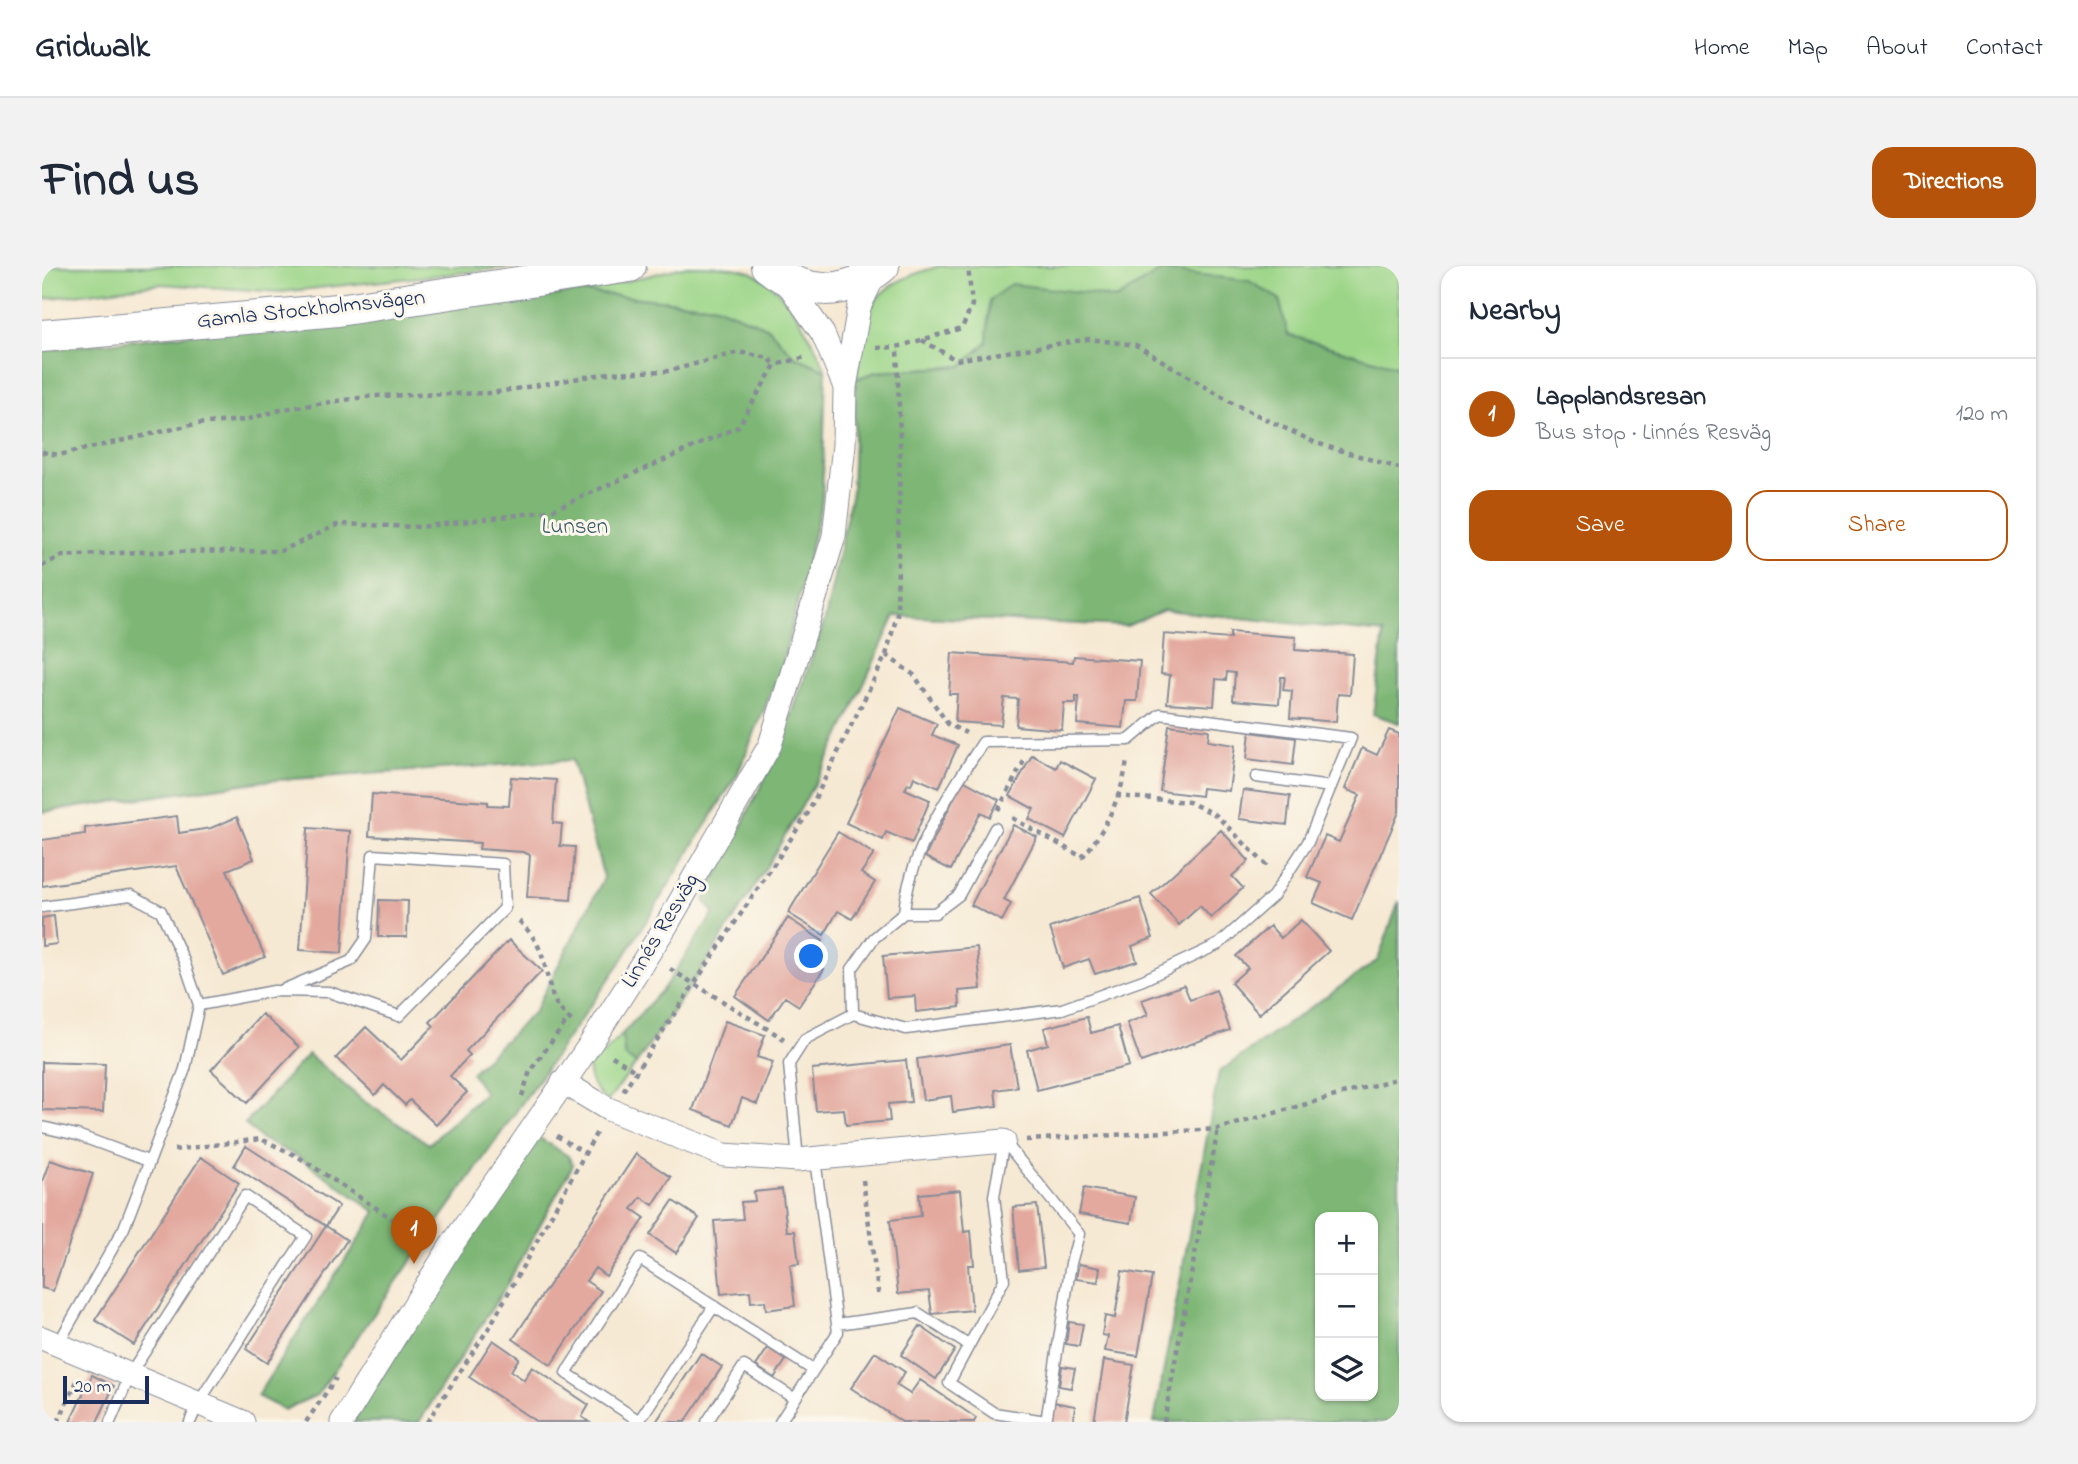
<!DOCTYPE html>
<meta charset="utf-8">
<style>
body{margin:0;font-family:"Indie Flower",sans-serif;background:#f2f2f3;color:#1f2937}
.controls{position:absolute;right:21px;bottom:21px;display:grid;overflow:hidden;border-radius:14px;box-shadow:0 2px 5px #0004}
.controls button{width:63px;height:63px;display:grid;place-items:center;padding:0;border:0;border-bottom:2px solid #e0e1e3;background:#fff;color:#1f2937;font:35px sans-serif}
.scale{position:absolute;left:21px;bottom:18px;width:86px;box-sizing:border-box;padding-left:7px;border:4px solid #1b2f5e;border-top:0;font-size:19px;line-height:24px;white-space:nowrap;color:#1b2f5e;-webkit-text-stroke:5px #fbf7ec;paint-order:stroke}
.you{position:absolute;left:770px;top:691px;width:24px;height:24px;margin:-18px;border:5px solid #fff;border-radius:50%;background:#1a73e8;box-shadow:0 0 0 10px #1a73e833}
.badge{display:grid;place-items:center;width:46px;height:46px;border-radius:50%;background:#b45309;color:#fff;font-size:23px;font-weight:700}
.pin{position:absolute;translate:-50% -58px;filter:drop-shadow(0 2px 4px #0008)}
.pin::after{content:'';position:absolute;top:37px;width:24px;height:21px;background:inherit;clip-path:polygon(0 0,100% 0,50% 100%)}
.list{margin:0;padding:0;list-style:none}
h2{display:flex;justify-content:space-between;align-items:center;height:91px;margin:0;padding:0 28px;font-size:30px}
h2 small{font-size:23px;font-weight:400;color:#747a83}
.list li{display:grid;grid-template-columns:46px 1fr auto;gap:21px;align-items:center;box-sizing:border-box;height:112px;padding:0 28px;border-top:2px solid #e0e1e3}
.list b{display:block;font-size:26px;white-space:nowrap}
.list p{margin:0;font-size:23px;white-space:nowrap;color:#747a83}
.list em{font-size:23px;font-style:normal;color:#747a83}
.actions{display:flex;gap:14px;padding:21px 28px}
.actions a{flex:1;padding:16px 0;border:2px solid #b45309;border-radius:21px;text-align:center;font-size:24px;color:#b45309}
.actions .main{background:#b45309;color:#fff}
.icon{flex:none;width:38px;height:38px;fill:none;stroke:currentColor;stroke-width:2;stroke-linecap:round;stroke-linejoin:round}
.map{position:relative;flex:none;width:1357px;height:1156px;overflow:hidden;border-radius:21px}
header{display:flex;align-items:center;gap:42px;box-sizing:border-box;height:98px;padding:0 35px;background:#fff;border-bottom:2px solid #e0e1e3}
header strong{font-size:33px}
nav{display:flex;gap:38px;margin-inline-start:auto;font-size:24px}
.intro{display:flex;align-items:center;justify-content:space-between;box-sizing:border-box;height:168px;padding:0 42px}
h1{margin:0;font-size:49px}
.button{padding:18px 32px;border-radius:21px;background:#b45309;color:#fff;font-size:24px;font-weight:700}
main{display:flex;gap:42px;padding:0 42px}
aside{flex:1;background:#fff;border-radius:21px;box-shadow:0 2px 5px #0004}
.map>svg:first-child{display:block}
</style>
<header>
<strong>Gridwalk</strong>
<nav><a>Home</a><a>Map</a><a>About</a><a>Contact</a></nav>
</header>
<div class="intro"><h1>Find us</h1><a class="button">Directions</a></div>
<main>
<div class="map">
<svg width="1357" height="1156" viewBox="0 0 1357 1156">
<rect width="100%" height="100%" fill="#fbf7ec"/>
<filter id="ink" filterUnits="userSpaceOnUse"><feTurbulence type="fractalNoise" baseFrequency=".0143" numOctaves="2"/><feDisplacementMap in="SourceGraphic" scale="14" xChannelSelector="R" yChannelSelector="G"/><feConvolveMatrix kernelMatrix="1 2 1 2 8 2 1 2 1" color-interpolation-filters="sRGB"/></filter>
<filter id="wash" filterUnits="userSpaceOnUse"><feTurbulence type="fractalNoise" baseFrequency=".00686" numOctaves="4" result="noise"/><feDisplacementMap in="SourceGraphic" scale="28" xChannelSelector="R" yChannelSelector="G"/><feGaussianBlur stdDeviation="1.57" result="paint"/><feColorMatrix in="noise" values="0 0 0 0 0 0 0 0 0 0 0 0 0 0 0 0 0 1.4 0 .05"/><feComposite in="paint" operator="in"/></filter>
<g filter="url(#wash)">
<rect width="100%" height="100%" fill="#f6e9d3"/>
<!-- green -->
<path fill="#9cd588" stroke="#5c8273" stroke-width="2" d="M0,0H481L239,26L118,18L0,33Z
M645,0C666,0 690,0 709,6C745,22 769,70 784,104L752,90L725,61L674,40L541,26Z
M898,0H1357V101L1246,69L1237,33L1121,4L1074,33L1046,27L948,34L945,76L920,100L834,106L814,113C825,41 821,22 898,0Z
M580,768L583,790L594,798L565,836C548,820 542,806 550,784L561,789Z"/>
<!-- forest -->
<path fill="#7db674" stroke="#4c7269" stroke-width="2" fill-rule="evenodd" d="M1120,4L1207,15L1237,33L1246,69L1357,101V457L1331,448L1342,367L1122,344L1085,360L853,350C834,390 817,431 797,471C739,585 668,694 594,798L583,790L580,768L621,723L672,647L662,634L738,482L783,354L810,225L814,113L834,106L920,100L945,76L948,34L969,18L1046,27L1074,33Z
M541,26L674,40L725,61L752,90L784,104L780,235L740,400L695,509L577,699L275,1129L242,1144L215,1130L334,946L255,890L219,873L203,858L266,788L320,834L387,878L443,827L429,807L492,746L562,612L530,494L222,515L0,546V84Z
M1357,635V1156H1112L1177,806L1336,694ZM1278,951H1331V1130H1278Z
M496,871L526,890L531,899L463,1022L377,1156H310Z"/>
<g id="blocks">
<!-- building -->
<path fill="#e3a99f" d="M1188,366L1254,371L1253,384L1311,388L1308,429L1296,428L1294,456L1248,452L1250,425L1241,424L1243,411H1239L1237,438L1191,434L1193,407L1185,406L1184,414L1174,413L1172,440L1125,437L1128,409L1119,408L1122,368L1188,373Z
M910,387L1031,396L1032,390L1098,395L1095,435H1084L1081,462L1035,458L1037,431H1034V437H1022L1020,464L974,460L976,433L962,432L959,459L913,456L915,428H907Z
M858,442L895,458L890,469L916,479L897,522L872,511L869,519L866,518L863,523L888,534L870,577L844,566L841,574L804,557Z
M1127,459L1167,464L1166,475L1193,479L1187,525L1160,522L1159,530L1118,525Z
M1347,464L1357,468V546L1310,654L1271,637L1280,617L1265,611L1283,570L1297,576L1318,529L1303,523L1320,482L1335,489Z
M1208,466L1254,472L1251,499L1205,493Z
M990,489L1014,502L1018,494L1054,513L1023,572L987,553L992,543L968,530Z
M469,511L514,514L511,557L520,558L518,580L533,581L529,634L485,631L488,589L481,586L437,583L438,577L327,570L330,528L446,536V539L467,540Z
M921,514L957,534L948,551L939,546L909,604L883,591Z
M1201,524L1248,530L1245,559L1197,553Z
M135,550L137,567L169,562L195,551L212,593L185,604L223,691L181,709L134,600L0,620V574L43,568V562Z
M971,559L995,571L962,634L969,638L960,655L929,639Z
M266,562L308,565L300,687L258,684Z
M1179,564L1207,595L1190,610L1201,622L1169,652L1158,640L1137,659L1109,628Z
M796,566L832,588L819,607L833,616L810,653L796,645L782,669L746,647Z
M1098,632L1111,672L1090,680L1095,695L1053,708L1047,693L1021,702L1008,662Z
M337,634L366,635L365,671H336Z
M12,650L15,678L0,680V652Z
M746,652L781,675L768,694L782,703L757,740L743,731L727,754L693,730Z
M1259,654L1287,685L1217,748L1189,717L1206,702L1194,690L1228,660L1239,672Z
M467,674L500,705L424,785L428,789L408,810L425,826L394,859L368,834L363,839L342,819L333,829L294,792L324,761L359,794L392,760L388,756Z
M935,681L939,723L917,725L918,741L874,746L873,730L845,732L841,690Z
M1142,719L1148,734L1174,724L1188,764L1099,796L1085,757L1106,749L1100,734Z
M220,748L257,781L205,837L169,804Z
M1045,751L1049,767L1076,760L1087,800L995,824L985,784L1006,778L1002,762Z
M683,755L723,769L715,791L731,796L715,838L700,832L690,859L651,844Z
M968,779L975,821L953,824L955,840L911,846L909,830L881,834L875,793Z
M864,794L869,836L846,838L848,855L804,859L802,843L774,845L770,803Z
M0,796L63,798L61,846L0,844Z
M204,880L297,940L284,960L192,900Z
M594,888L629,911L611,939L599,931L590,943L603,952L564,1010L553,1002L544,1015L559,1025L509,1099L471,1073Z
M159,891L197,917L92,1079L53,1054Z
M8,894L51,908L11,1025L0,1022V916Z
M1042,922L1093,931L1089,957L1037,948Z
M740,923L745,965H753L757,998L748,999L753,1040L724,1044L723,1035L709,1036L708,1025L679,1028L672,955L701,953L699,936L713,935L712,926Z
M918,924L922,966L929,965L932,999H926L930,1044L890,1048L887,1025L856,1028L848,954L879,950L877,928Z
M631,935L657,952L634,987L608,969Z
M995,939L1002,1001L977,1004L971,941Z
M284,960L305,974L225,1097L204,1083Z
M1037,998L1058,1002L1056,1016L1034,1013Z
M1080,1005L1110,1010L1096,1090L1063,1085L1066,1070L1060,1069L1063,1050L1073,1052Z
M1027,1056L1041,1058L1037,1080L1024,1078Z
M878,1060L913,1084L894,1113L859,1089Z
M451,1074L477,1092L469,1105L482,1114L490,1101L547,1139L540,1151L547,1156H495L427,1111Z
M726,1082L744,1094L732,1112L714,1100Z
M833,1086L863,1106L854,1119L868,1128L878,1114L934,1152L932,1156H860L809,1122Z
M659,1087L680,1101L643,1156H614Z
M1062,1094L1092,1099L1082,1156H1052Z
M1020,1100L1033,1102L1029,1122L1017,1120Z
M50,1109L72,1120L55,1156H28Z
M1011,1136L1033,1140L1031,1155L1008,1156Z"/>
</g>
</g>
<g filter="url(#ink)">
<use href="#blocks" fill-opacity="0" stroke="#888c98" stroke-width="2"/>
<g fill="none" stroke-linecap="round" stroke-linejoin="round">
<defs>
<path id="service" d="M1214,511L1289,521
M0,641L89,629L119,645L142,695L157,739L143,803L82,962L16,1078
M862,647H893L917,629L953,562
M157,739L232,725L287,726L357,750L463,642L461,598L331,589L324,673L309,695L238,725
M0,861L35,869L106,895
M962,875L952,930L962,1014L907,1117L952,1147L1004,1155
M962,875L1037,968L1029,997L1004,1156
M756,894L747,798L763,773L811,748L864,763L1020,743L1101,714L1177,678L1231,630L1266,576L1309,472L1118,448L1087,474L941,476C908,527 867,585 862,647L832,672L810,703L811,748
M795,1058L876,1047L926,1079
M597,1155L672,1040
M68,1156L89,1107L203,930L264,970L157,1136L148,1156
M599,1156L524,1107L598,993L771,1104
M665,1156L702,1100L753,1133
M738,1156L796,1066L773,893"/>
<path id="minor" d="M744,15L781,68L803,121
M521,816L566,843L682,889L756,894L962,875
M0,1072L201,1156
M300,1156L407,983L549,777L624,660L728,479L792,270L802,179L803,121L817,41L833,7"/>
<path id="secondary" d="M725,0C762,30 804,31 841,0
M0,70L296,44L588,0"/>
</defs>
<!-- service casing -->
<use href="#service" stroke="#888c98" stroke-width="13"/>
<!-- minor casing -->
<use href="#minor" stroke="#888c98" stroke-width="25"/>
<!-- secondary casing -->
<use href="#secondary" stroke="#888c98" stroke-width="34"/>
<!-- path -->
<path stroke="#888c98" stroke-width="4.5" stroke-dasharray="5 5" stroke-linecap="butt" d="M880,74L914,94L1047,73L1094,79L1190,137L1274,177L1357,202
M835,82L855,81
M0,186L17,189L153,158L203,154L242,143L330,130L450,127L567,107L627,105L697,86L727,92L733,99
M0,300L20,290L99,286L239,285L297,258L378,261L508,245L696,161L733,99L764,91
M844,389L872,409L906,458L924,467
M1074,530L1147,536L1174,549L1227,602
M956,544L983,493
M970,552L1040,591C1062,568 1082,525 1085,493
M477,655C505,682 500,698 511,731C514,741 525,750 532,758
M628,703L742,773
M570,790L596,807
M581,825L766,547L844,389L855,349L858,176L855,81L920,62L930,39L926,0
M480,830L488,805L527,752
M515,870L544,888
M984,874L1176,863L1357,812
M132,884L219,873L255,890L346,950L382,978
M821,914L837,1033
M16,1156L36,1113
M264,1156L294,1112
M385,1156L448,1060L556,864
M1122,1156L1176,863"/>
<!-- service -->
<use href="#service" stroke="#fff" stroke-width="10"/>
<!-- minor -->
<use href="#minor" stroke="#fff" stroke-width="23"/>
<!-- secondary -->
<use href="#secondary" stroke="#fff" stroke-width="32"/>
</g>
</g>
<g text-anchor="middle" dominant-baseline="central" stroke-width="6" stroke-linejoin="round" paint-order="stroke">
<!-- street labels -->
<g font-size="23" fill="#1b2f5e" stroke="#fbf7ec">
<text transform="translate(269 44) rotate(-6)">Gamla Stockholmsvägen</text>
<text transform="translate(619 665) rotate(-59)">Linnés Resväg</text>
</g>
<!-- park labels -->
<g font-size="23" fill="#3b5868" stroke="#fbf7ec">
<text x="533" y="261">Lunsen</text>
</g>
</g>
</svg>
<div class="controls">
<button>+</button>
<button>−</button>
<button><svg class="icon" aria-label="layers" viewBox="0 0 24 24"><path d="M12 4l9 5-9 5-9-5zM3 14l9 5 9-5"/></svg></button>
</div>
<div class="scale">20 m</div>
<div class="you"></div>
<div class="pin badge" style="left:372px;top:998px">1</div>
</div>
<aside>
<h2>Nearby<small></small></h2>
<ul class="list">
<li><span class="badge">1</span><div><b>Lapplandsresan</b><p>Bus stop · Linnés Resväg</p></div><em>120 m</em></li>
</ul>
<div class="actions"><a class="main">Save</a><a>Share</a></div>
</aside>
</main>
